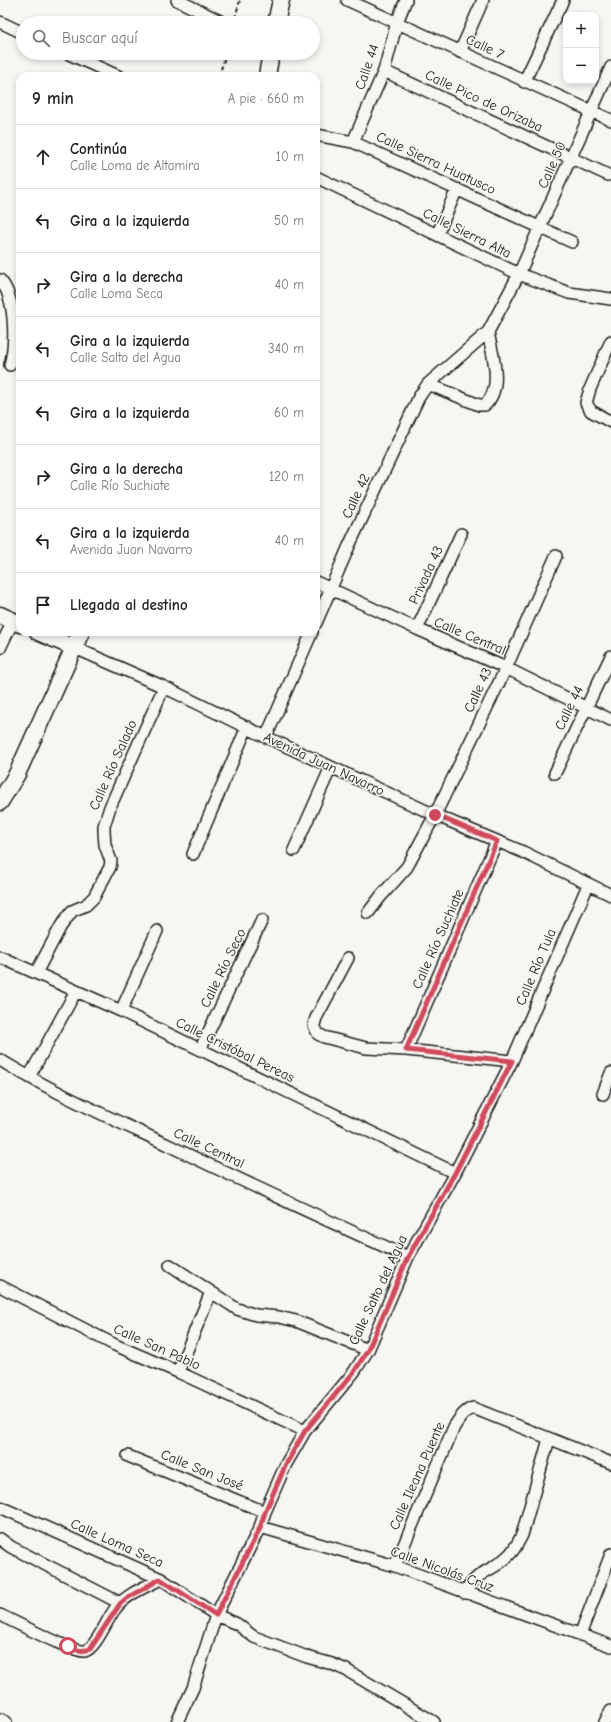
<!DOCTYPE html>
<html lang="es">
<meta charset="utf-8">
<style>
body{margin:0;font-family:"Comic Neue",sans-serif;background:#f6f6f6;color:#222}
.controls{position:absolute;right:12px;top:12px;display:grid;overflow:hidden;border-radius:8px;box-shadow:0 2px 6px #0003}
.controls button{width:36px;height:36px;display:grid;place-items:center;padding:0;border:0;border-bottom:1px solid #e0e0e0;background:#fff;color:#222;font:20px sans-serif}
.stop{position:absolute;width:12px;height:12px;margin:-9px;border:3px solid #d1495b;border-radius:50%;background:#fff}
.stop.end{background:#d1495b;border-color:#fff;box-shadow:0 1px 4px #0008}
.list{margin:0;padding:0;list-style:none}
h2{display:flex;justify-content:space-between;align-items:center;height:52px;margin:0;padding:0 16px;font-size:17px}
h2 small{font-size:13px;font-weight:400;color:#767676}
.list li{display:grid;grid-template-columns:26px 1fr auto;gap:12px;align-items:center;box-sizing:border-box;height:64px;padding:0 16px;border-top:1px solid #e0e0e0}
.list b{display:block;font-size:15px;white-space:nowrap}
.list p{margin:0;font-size:13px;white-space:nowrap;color:#767676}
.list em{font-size:13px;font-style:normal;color:#767676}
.icon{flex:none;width:22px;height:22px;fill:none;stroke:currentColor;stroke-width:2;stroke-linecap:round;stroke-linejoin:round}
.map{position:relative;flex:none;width:611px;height:1722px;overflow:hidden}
.search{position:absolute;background:#fff;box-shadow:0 2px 6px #0003;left:16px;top:16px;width:304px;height:44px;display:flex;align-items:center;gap:10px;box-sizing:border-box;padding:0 14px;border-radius:22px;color:#767676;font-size:15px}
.panel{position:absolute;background:#fff;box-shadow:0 2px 6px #0003;left:16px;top:72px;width:304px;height:564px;border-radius:12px}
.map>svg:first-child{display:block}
</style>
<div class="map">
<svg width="611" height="1722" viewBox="0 0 611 1722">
<rect width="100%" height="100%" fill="#f6f6f2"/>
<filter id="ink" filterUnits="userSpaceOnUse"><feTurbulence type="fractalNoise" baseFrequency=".025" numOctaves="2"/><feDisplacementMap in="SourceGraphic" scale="8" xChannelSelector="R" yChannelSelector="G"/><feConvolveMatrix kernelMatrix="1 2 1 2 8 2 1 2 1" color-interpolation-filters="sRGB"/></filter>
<g filter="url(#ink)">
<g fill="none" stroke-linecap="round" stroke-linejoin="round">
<defs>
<path id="minor" d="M177,0L224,23
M347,0L611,120
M0,22L23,33
M460,52L483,0
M67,53L118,76
M384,71L608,175
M524,82L563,0
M316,135L353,142L572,242
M353,142L384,71L397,22L406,0
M316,177L519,274L569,293L611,299
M437,235L457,189
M0,280C16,297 16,344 10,365
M611,341L590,389L586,403L591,411L611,422
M428,384L479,405H485C504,387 492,354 488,332
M316,582L417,629L506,668L611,720
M316,623L349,546L419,397L428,384L488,332L519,274L611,67
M417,629L461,534
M0,648L13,621
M75,648L164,687L266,737L435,815L523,852L611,895
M266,737L312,632
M555,773L611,656
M294,850L331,767
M193,854L247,727
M368,913L381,896L407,867L435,815L506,668L556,556
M0,957L121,1011L455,1173
M348,958L316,1018L314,1025L318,1034L324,1037L366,1048L406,1050L512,1061
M36,973L61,926L72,911L86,905L94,897L110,867L111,861L105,845L104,831V826L110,807L164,687
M121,1011L157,931
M200,1050L262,920
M406,1050L497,841
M0,1060C54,1093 113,1119 170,1146C249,1184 328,1221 408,1257
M29,1077L76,991
M603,1094L611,1073
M170,1265L237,1309L256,1315L279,1317L296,1321L368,1350
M0,1286L115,1345L178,1372L305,1431
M178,1372L211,1292
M128,1456L265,1512
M0,1507L161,1579L216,1615L237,1624L254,1637L307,1657L332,1664L346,1670L434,1722
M260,1527L395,1566L611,1646
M0,1539L11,1547L120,1603
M395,1566L454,1427C459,1419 464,1411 473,1408L611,1463
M465,1593C477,1570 492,1572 508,1556C515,1550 518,1542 522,1535L549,1439
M0,1615C13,1621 74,1653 85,1651C96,1648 107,1619 115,1609C125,1595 145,1587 161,1579
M580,1635L611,1554
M0,1719L6,1722
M177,1722L193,1688L216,1615L260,1527L265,1512L286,1464L305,1431L354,1372L368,1350L408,1257L455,1173L512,1061L588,885
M605,1722L611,1711"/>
<path id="secondary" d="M276,23L281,0
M267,76L271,53
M0,615L20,624
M38,632L75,648
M0,802L17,774L81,632"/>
</defs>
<!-- minor casing -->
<use href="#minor" stroke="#1c1c1c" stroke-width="14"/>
<!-- secondary casing -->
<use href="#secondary" stroke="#1c1c1c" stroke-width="19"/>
<!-- path -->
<path stroke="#1c1c1c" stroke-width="2" stroke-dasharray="4 3" stroke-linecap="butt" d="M235,18L240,0
M219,76L226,53"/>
<!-- minor -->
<use href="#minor" stroke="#f6f6f2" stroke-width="11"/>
<!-- secondary -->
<use href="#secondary" stroke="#f6f6f2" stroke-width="16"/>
</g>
</g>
<g fill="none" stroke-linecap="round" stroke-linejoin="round" filter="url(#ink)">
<!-- route -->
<path stroke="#d1495b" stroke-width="5" d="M68,1646C76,1650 81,1652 90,1649L120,1604L127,1598L160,1579L216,1615L260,1528L265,1512L286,1464L305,1431L354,1372L368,1350L408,1257L455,1173L512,1061L406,1050L497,841L435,815"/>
</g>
<g text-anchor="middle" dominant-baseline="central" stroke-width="3" stroke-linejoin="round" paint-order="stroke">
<!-- street labels -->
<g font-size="14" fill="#1c1c1c" stroke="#f6f6f2">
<text transform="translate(485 47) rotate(25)">Calle 7</text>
<text transform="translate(367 67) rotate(-71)">Calle 44</text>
<text transform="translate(484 101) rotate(25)">Calle Pico de Orizaba</text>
<text transform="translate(436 163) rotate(25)">Calle Sierra Huatusco</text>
<text transform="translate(552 165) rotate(-66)">Calle 50</text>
<text transform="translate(467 233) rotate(26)">Calle Sierra Alta</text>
<text transform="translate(356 496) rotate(-65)">Calle 42</text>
<text transform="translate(426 575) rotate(-65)">Privada 43</text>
<text transform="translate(470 636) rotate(23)">Calle Central</text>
<text transform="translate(478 690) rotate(-65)">Calle 43</text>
<text transform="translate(569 708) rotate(-64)">Calle 44</text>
<text transform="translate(324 764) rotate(25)">Avenida Juan Navarro</text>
<text transform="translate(113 765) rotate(-66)">Calle Río Salado</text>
<text transform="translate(438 939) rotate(-66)">Calle Río Suchiate</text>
<text transform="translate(536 967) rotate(-67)">Calle Río Tula</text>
<text transform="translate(223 968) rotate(-64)">Calle Río Seco</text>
<text transform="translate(235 1050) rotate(26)">Calle Cristóbal Pereas</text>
<text transform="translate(209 1148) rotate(25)">Calle Central</text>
<text transform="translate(378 1290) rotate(-65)">Calle Salto del Agua</text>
<text transform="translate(157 1347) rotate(24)">Calle San Pablo</text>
<text transform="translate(202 1470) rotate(22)">Calle San José</text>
<text transform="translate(417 1476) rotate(-66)">Calle Ileana Puente</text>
<text transform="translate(117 1543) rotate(24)">Calle Loma Seca</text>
<text transform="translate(442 1569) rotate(20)">Calle Nicolás Cruz</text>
</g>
</g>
</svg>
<div class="controls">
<button>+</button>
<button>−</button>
</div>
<div class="stop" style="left:68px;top:1646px"></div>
<div class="stop end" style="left:435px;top:815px"></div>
<div class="search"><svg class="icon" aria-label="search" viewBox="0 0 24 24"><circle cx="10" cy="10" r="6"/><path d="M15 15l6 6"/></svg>Buscar aquí</div>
<section class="panel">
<h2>9 min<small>A pie · 660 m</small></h2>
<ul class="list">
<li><svg class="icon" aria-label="ahead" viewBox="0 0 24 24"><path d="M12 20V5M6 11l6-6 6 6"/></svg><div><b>Continúa</b><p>Calle Loma de Altamira</p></div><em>10 m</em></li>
<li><svg class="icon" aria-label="left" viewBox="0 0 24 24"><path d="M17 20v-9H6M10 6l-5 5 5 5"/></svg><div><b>Gira a la izquierda</b></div><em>50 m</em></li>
<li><svg class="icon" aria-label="right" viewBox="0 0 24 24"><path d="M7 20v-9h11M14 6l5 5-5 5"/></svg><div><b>Gira a la derecha</b><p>Calle Loma Seca</p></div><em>40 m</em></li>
<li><svg class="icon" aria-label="left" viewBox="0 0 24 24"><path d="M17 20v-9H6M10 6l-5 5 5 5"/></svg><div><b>Gira a la izquierda</b><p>Calle Salto del Agua</p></div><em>340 m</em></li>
<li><svg class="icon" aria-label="left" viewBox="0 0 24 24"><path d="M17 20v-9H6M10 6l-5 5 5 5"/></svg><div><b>Gira a la izquierda</b></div><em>60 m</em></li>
<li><svg class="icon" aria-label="right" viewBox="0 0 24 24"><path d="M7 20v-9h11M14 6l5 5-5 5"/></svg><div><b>Gira a la derecha</b><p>Calle Río Suchiate</p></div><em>120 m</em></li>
<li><svg class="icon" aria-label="left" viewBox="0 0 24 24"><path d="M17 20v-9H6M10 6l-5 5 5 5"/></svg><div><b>Gira a la izquierda</b><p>Avenida Juan Navarro</p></div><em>40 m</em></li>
<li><svg class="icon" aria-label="arrive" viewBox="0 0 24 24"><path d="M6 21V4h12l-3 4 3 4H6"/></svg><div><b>Llegada al destino</b></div></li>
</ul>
</section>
</div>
